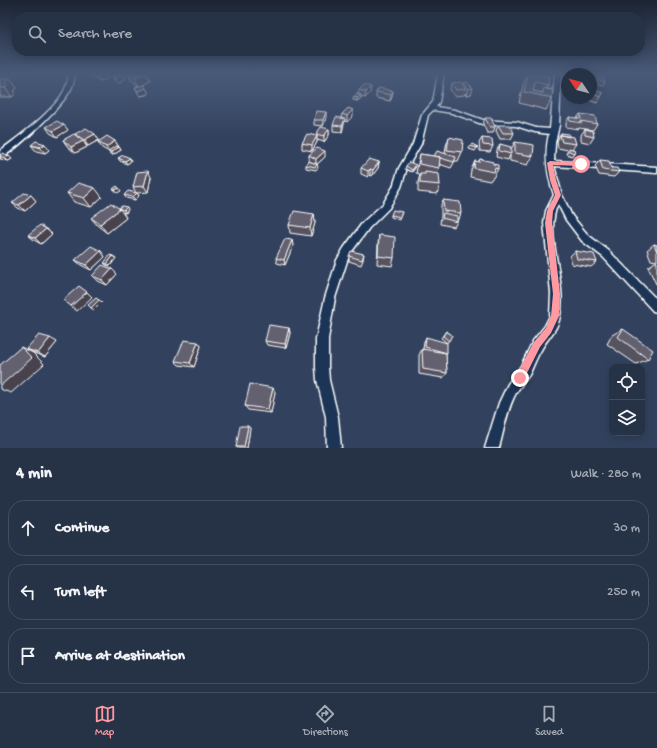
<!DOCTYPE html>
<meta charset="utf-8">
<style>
body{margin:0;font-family:"Gochi Hand",sans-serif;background:#2e3a4d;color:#f1f3f6}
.controls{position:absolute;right:12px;bottom:12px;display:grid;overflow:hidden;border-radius:8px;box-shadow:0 2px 10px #0003}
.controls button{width:36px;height:36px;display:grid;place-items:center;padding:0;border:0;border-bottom:1px solid #424d5f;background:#263246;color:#f1f3f6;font:20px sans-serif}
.compass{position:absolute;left:561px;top:68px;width:36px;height:36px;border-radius:50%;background:#263246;box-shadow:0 2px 10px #0003;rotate:305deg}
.stop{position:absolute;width:12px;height:12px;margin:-9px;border:3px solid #ff9aa2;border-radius:50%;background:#fff}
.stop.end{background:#ff9aa2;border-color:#fff;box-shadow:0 1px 4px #0008}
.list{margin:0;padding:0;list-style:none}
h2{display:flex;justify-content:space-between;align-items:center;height:52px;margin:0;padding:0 16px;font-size:17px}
h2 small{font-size:13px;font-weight:400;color:#a4aab3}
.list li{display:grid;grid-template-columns:26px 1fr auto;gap:12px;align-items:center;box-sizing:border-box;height:56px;margin:0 8px 8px;padding:0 8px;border:1px solid #424d5f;border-radius:16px}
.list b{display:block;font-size:15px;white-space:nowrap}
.list em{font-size:13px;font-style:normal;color:#a4aab3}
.icon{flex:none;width:22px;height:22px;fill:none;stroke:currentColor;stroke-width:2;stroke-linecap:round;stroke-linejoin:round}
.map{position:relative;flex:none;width:657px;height:448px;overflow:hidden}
.search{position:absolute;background:#263246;box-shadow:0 2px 10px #0003;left:12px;right:12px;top:12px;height:44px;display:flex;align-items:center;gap:10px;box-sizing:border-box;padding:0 14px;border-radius:16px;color:#a4aab3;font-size:15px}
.sheet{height:244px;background:#263246}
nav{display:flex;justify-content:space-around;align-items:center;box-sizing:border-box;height:56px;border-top:1px solid #424d5f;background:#263246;font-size:11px;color:#a4aab3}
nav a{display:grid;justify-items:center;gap:2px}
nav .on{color:#ff9aa2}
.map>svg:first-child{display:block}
</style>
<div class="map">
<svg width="657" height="448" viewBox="0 0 657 448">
<rect width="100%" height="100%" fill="#32425e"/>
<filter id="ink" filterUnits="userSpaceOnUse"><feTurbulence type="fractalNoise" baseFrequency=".025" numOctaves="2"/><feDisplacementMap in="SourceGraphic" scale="8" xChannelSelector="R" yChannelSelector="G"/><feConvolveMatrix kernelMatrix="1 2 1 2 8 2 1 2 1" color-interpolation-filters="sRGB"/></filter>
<g filter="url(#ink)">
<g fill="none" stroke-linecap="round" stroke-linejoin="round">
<defs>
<path id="minor" d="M69,74H75C74,79 73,85 71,89C65,103 14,153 0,158V151C18,137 56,110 65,89C67,85 68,79 69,74Z
M438,74H444L439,102L436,107L455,110L483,120L517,122L536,128L550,129L555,74H561L559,125L555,143L554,161L657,167V173L554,166L562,195L572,216L588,235L609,251L657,300V312L653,311L603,257L582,241L566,220L558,204C543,234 568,282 560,316C558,330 547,338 541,350C536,358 533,367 529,375C525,381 520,386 516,393C507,409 504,430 499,448H485L499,403L508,384L521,366L533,341L545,326L550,316L551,293L544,223L546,211L554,195C547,174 544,155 549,134L535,132L516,126L482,124L452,113L433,110L428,115L421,144L407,168L401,187L389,208L369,228L350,254L347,261L335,298L328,339V367L329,380L338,417L341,448H327L326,417L317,380L316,367V339L325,298L337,260L344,248L363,222L383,204L393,187L399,168L413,144L422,115L433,102Z"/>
</defs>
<!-- minor casing -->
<use href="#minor" stroke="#fff" stroke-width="3"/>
<!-- minor -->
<use href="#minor" fill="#1d3557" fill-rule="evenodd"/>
</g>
<!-- wall -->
<path fill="#565360" stroke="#fff" d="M89,74H106L108,78L101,82L94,78L93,76Z
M109,74H124L126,79L118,84L114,81L111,76Z
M128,74H147L150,81L142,85L149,94L140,96L135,87L138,86L130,79Z
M528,74H539L548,85L547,86L552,98L546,110L519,103L523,84Z
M591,74H600L594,83H591Z
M600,77L605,82L603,85L598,84V80Z
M0,79L17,88L14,91L16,93L12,97H0Z
M467,82L471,94L466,95L465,93L464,95L454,96L450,89L452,83L462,84L463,83Z
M359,90L370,93L365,98L361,97V98L357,101L353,100V97L358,94Z
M595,90L601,97L597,103L589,100L590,98H591V96Z
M393,91L392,97L390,101L376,98V92Z
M342,114L353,116L347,122L345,121L344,124L342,132L333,131V125L341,118Z
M580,114L597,124L593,130L579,128L578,129L566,127V123L569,117L577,118Z
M326,118L323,126L314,125V120Z
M485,118L495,127L493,133H487L483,124Z
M64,125L68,130L57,137L50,133L46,127Z
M498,125L514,133L511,139H500L496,131Z
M329,129V135L324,142L317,140V142L312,151L302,149V143L317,136L316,134Z
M585,129L594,137L590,143L581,141V135Z
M561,133L569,137L576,144L572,149L574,153L572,156L566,154L568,150L558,148L557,141L559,137V136Z
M75,134L99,140L88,146L85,144L87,147L75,153L67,146L63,140L76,136Z
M449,137L462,152L458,161H455L451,168L439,164V168L437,174L440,185L437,194L418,192V183L420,174L416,173L418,163L420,154L434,156L445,154L446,146Z
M482,138L493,146L490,152L480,151L479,143Z
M115,141L121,150L113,155L110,154L109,152L102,148L98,142Z
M515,142L533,156L528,165L510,161V155L508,160L496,157L497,150L500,144L511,149Z
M31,145L49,150L45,153L36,151Z
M470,146L478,147L475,151L469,149Z
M0,155L9,156L12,159L8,161L1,159L0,157Z
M309,155L325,157L317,164L318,167L316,170L306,168V165L313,163L309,161Z
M118,158H130L131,161L127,164L120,161Z
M480,159L493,164L498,169L493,178H492L490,181L470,177L471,170L475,161L478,162Z
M600,160L619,172L614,177L599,175L595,166Z
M379,162L378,168L372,176L370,175L368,177L361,174V168Z
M416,165L415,168L412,172L405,169L406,166Z
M151,177L148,192L137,193L139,196L135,200L126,198L124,195L136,193L133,187Z
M67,193L102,197L91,207L74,202Z
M31,195L36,201L25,211L18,208L12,203Z
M443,200L461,213L459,219H457V222L454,227L440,224L441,216V205Z
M119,208L128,209L126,213L123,212L126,218L107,233L98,226L91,218Z
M402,212L399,220L391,217V215Z
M314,214L315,223L311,236L290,233L289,225Z
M46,229L52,234L41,244L34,240L28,235Z
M379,235L394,258L392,266L377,264L378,244Z
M292,240L293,246L285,265L277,263L276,258Z
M654,244L657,245V261L651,260L647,250Z
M101,251L105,257L91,270L81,265L75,260Z
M575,251L597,262L591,267L572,264L570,256Z
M364,254L363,260L361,265L349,261V256Z
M116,258L110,266L106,265L104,263Z
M655,262H657V284H656L648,267Z
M117,274L107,285L98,281L92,276Z
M289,328L290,333L286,348L267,345L265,341Z
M623,329L648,359L636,364L607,344L612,335Z
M446,331L452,335L447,343L441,338Z
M426,337L446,353L447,373L443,378L419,374V355L422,349H423L424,342Z
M57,342L45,357L34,353L26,349Z
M198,342L201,346L194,367L179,365L175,361Z
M275,392L271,413L248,410L245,406Z
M248,426L250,428L247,448H238L236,447Z"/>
<!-- shaded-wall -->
<path fill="#46434e" stroke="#fff" d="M101,74H106L108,78L101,82L97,76Z
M122,74H124L126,79L118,84L115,78Z
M142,74H147L150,81L139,87L135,78Z
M10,79L17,88L14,91L16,93L12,97L5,88L4,84Z
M371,87L370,93L365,98L366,92Z
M146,88L149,94L140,96L137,91Z
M473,88L471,94L466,95L468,89Z
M393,91L392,97L390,101L391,95Z
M361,95V98L357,101V98Z
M353,110V116L347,122V116Z
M326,112V118L323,126V120Z
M345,119L344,124L342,132V126Z
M64,125L68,130L57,137L53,131Z
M329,129V135L324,142V136Z
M95,134L99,140L88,146L84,140Z
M317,136V142L312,151V145Z
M83,141L87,147L75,153L71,147Z
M115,141L119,147L110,152L109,151L106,147Z
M45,144L49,150L45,153L40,147Z
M119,147L121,150L113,155L111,152Z
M325,151V157L316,165V159Z
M9,156L12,159L8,161L5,158Z
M130,158L131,161L127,164L125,161Z
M379,162L378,168L372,176L373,170Z
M416,165L415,168L412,172V170Z
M370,169V175L368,177V171Z
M148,171L151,177L148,192L144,186Z
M95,188L102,197L91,207L84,198Z
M119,188L121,191L117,193L115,190Z
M137,193L139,196L135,200L133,197Z
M31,195L36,201L25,211L19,205Z
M127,207L128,209L126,213L124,210Z
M120,209L126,218L107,233L100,224Z
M314,214L315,223L311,236L310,228Z
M46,229L52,234L41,244L35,238Z
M292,240L293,246L285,265L284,260Z
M101,251L105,257L91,270L86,265Z
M113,256L116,258L110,266L107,264Z
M112,269L117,274L107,285L102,280Z
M87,292L92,297L77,311L71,306Z
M99,300L102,302L94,310L91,308Z
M289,328L290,333L286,348L285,344Z
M50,338L57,342L45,357L38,353Z
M198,342L201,346L194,367L190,363Z
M21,347L33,353L44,364L11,393L0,389V386Z
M273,388L275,392L271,413L268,409Z
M248,426L250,428L247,448H245L244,447Z"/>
<!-- building -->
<path fill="#646070" stroke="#fff" d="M94,74H101L97,76Z
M113,74H122L115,78L111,76Z
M130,74H142L135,78Z
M528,74H539L549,76L548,85L535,82L533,91L543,93V88L553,90L552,98L524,92Z
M600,77H604L605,82L600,81Z
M0,79H10L4,84L9,85L5,88H0Z
M461,82L466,89L456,90L452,83Z
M467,82L473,88L468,89L463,83Z
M144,85L146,88L137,91L135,87Z
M364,85L371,87L366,92L359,90Z
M547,86L552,87V90L546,89Z
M379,88L393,91L391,95L376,92Z
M595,90L603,93L601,97L593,94Z
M357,94L361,95L357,98L353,97Z
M348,108L353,110L347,116L342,114Z
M316,111L326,112L323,120H314Z
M580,114L595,116L597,124L581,121L582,123L570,121L569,117L581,119Z
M336,117L345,119L342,126L333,125Z
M485,118H491L495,127H490Z
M57,121L64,125L53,131L46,127Z
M498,125H510L514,133H503Z
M321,127L329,129L324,136L316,134Z
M86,128L95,134L84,140L75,134Z
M585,129L593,131L594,137L585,135Z
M561,133L569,134V137L561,135Z
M74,134L83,141L71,147L63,140Z
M307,134L317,136L312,145L302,143Z
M560,135L574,137L576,144L562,142Z
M107,136L115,141L106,147L98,142Z
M449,137L463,140L462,152L447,150Z
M482,138L492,139L493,146L483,145Z
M36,141L45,144L40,147L31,145Z
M515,142L534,145L533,156L515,153Z
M472,144L478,147L477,148L470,146Z
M500,144L511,147V154L499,151Z
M116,146L119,147L111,152L108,151Z
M317,148L325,151L316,159L309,155Z
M569,148L575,150L574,153L569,151Z
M437,151L456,157L454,162L440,158V157L434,156Z
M3,153L9,156L5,158L0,156V155Z
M420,154L440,157L439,168L419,164Z
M123,155L130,158L125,161L118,158Z
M369,159L379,162L373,170L370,169L368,171L361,168Z
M480,159L493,162V164L498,165V169L495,168L494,172L474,168L475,161L479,162Z
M600,160L609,161L611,168H617L619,172L603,170Z
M308,161L317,164L315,167L306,165Z
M409,162L416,165L412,170L406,166Z
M148,171L144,186L133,187L137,172Z
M425,172L439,174L440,185L420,183V174H425Z
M78,183L95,188L84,198L67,193Z
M117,186L119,188L115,190L113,189Z
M128,191L137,193L133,197L124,195Z
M24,193L31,195L19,205L12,203Z
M443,200L460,202L461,213L444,211Z
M111,203L120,209L100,224L91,218Z
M122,206L127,207L124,210L120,209L119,208Z
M393,210L402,212L400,217L391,215Z
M294,211L314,214L310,228L289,225Z
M443,213L457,216V222L442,218Z
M40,225L46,229L35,238L28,235Z
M379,235L395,237L394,258L378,256Z
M285,239L292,240L284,260L276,258Z
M654,244L657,245V252Z
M91,246L101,251L86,265L75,260Z
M351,251L364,254L362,260L349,256Z
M575,251L594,254L597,262L577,259Z
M110,255L113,256L107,264L104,263Z
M102,265L112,269L102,280L92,276Z
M79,286L87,292L71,306L63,300Z
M96,298L99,300L91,308L88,305Z
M269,325L289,328L285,344L265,341Z
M623,329L653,350L648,359L618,337Z
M446,331L452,335L449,341L443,336Z
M39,335L50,338L38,353L26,349Z
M426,337L447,343V353L425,347Z
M184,340L198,342L190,363L175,361Z
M21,347L32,358L0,386V365Z
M422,349L446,353L447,373L423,369Z
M250,384L273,388L268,409L245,406Z
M240,426H248L244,447H236Z"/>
</g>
<!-- sky -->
<linearGradient id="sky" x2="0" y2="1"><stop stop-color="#1c2434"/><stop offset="0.54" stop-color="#495a79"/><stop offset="1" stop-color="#495a79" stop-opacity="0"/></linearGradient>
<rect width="657" height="137" fill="url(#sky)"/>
<!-- route -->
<path fill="#ff9aa2" d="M550,161L581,163L584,164L581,166L553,165L556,180L561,195L553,211L552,223L560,294L559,316L551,333L540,347L523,381L520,382L517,381L515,378L517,374L534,342L546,328L551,316L553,294L545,223L547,211L555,195L550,180L547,163Z"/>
</svg>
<div class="controls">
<button><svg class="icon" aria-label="locate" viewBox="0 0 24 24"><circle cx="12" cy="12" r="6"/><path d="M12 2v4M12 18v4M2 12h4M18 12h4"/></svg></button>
<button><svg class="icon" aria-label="layers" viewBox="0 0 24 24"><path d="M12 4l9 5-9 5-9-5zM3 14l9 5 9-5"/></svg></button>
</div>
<svg class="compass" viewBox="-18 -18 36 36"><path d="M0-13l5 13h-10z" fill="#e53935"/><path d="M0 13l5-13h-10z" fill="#a4aab3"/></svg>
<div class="stop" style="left:581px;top:164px"></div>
<div class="stop end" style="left:520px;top:378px"></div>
<div class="search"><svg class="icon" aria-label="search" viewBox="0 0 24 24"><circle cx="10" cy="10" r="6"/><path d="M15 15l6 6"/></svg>Search here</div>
</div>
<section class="sheet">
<h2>4 min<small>Walk · 280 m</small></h2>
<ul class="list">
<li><svg class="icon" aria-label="ahead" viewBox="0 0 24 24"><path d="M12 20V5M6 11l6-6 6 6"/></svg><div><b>Continue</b></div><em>30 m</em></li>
<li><svg class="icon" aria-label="left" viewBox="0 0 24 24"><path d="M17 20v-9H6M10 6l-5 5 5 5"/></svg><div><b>Turn left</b></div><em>250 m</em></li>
<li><svg class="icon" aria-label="arrive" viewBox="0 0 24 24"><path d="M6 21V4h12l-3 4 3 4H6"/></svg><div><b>Arrive at destination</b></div></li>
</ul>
</section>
<nav>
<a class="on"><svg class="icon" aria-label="map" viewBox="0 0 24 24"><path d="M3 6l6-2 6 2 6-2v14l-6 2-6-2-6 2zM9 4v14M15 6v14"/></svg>Map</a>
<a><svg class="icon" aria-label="directions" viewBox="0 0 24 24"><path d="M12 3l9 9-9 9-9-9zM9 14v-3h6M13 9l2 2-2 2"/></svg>Directions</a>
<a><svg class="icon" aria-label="saved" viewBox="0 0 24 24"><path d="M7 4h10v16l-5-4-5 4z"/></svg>Saved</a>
</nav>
